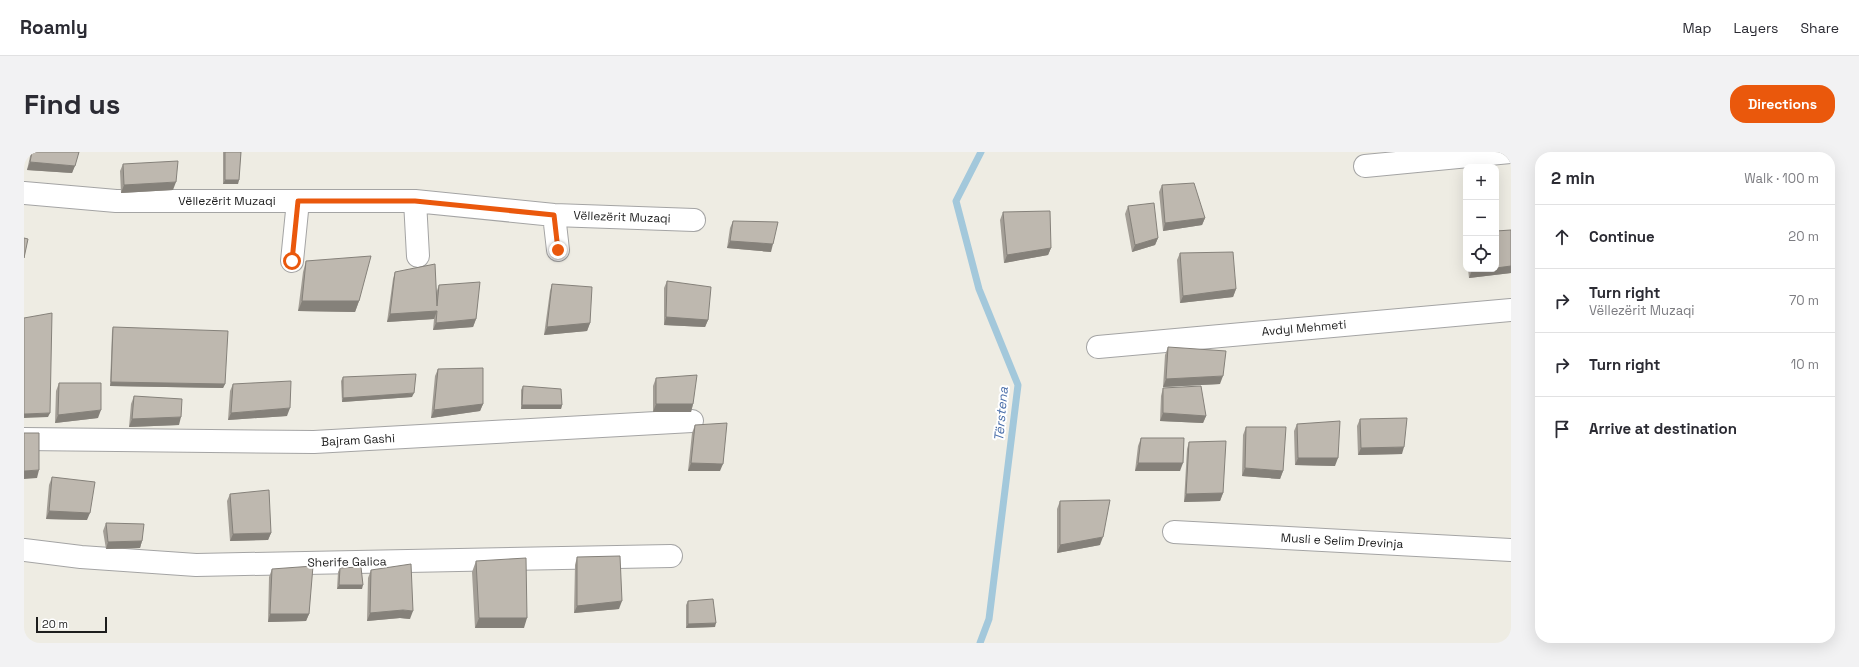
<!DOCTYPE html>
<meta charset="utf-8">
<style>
body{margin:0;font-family:"Space Grotesk",sans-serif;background:#f2f2f3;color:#2b2b33}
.controls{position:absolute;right:12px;top:12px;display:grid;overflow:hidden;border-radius:8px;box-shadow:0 4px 16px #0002}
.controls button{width:36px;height:36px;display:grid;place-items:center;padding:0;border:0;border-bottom:1px solid #e1e1e2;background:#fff;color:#2b2b33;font:20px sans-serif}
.scale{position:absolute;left:12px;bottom:10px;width:71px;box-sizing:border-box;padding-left:4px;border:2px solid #1d1d1d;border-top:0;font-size:11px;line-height:14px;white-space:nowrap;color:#1d1d1d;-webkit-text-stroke:3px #fff;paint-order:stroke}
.stop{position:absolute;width:12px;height:12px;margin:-9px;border:3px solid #ea580c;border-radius:50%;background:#fff}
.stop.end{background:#ea580c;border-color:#fff;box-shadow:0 1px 4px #0008}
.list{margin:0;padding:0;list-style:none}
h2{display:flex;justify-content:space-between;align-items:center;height:52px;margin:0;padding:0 16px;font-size:17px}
h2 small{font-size:13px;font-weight:400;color:#7c7c81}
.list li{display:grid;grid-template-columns:26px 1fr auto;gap:12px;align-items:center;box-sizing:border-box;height:64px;padding:0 16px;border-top:1px solid #e1e1e2}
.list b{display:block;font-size:15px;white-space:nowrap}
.list p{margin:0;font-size:13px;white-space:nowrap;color:#7c7c81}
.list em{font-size:13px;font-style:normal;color:#7c7c81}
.icon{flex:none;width:22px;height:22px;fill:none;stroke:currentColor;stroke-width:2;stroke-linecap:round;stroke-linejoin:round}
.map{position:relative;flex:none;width:1487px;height:491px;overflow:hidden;border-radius:16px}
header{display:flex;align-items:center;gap:24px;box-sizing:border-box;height:56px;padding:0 20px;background:#fff;border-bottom:1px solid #e1e1e2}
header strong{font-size:19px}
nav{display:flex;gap:22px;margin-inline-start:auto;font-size:14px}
.intro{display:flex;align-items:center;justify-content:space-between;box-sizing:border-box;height:96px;padding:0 24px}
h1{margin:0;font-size:28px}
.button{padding:10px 18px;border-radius:16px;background:#ea580c;color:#fff;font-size:14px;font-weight:700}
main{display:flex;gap:24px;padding:0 24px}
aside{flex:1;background:#fff;border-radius:16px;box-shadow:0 4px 16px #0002}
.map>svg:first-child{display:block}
</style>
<header>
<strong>Roamly</strong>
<nav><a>Map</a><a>Layers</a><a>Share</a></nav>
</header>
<div class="intro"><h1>Find us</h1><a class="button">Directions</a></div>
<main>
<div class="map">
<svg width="1487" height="491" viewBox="0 0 1487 491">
<rect width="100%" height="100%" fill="#eeece3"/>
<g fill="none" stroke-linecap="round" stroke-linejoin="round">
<!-- stream -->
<path stroke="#a3c8db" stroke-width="7" d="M956,491L965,467L994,233L955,137L932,49L957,0"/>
<defs>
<path id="minor" d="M1341,14L1487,0
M0,41L92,49H391L530,63L670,68
M391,49L394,104
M530,63L534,98
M268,109L274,49
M1074,195L1487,158
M0,287L290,290L668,269
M1150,380L1487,398
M0,398L57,405L172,413L647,404"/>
</defs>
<!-- minor casing -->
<use href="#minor" stroke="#a4a4a4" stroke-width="24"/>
<!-- minor -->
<use href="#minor" stroke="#fff" stroke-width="22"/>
</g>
<!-- wall -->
<path fill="#a39e96" d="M7,0H55L48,21L3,18Z
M199,0H217L214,32H199Z
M99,12L149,38L97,41L96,19Z
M1138,33L1181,66L1178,73L1139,79L1135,40Z
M1104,54L1134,86L1131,93L1108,100L1101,62Z
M979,60L1027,96L1024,103L980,111L976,68Z
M709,69L747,100L703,96L706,76Z
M1487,78V121L1445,126L1444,117H1472Z
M1156,101L1212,137L1209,145L1156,151L1153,108Z
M282,109L335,149L331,160L274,159L279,120Z
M371,120L412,141L415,133L452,167L449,175L409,178L410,167L363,170L369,127Z
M643,129L684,168L681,175L640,173V136Z
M528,132L566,171L563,179L520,183L526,139Z
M89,175L201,232L199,236L86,234L88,179Z
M1144,195L1196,232L1139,235L1141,203Z
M414,217L459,252L456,259L407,266L411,224Z
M319,225L388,245L318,250L317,229Z
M632,226L669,252L667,260H629V234Z
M35,231L74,266L31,271L32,239Z
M209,232L263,264L204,268L206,239Z
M499,234L538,253L537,257H497V238Z
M1139,236L1182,264L1179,271L1136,269L1137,244Z
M110,244L155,273L105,275L107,252Z
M1336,267L1378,302L1334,303L1333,274Z
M1273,272L1311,314L1271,313L1270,279Z
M671,273L696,319H664L668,281Z
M1222,275L1259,319L1256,327L1218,324L1219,283Z
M1117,286L1156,319H1111L1114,294Z
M1165,290L1199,341L1196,349L1160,350L1163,297Z
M28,325L63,368L22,367L25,333Z
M206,342L247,381L244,388L206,389L203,349Z
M1036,349L1076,393L1033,401V357Z
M82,371L118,389L116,396L82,397L79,379Z
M553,405L595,457L550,461L551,413Z
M452,409L500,476H451L448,420Z
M316,416L338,437H313L314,420Z
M248,417L285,462L282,469L244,470L245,425Z
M347,418L386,467L376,466L343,469L344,426Z
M664,449L691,475L662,476V453Z"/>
<!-- shaded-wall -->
<path fill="#85817a" d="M6,10L51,14L48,21L3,18Z
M201,28H215L214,32H199Z
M152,30L149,38L97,41L100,33Z
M1181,66L1178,73L1139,79L1141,71Z
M1134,86L1131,93L1108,100L1111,93Z
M706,89L749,92L747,100L703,96Z
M1027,96L1024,103L980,111L983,103Z
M1487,114V121L1445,126L1448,118L1460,117H1472V116Z
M1212,137L1209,145L1156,151L1159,144Z
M278,149H335L331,160L274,159Z
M413,159L410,167L363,170L366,162Z
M642,165L684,168L681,175L640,173Z
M452,167L449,175L409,178L412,171Z
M566,171L563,179L520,183L523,175Z
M1199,224L1196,232L1139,235L1142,227Z
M87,230L201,232L199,236L86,234Z
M390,241L388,245L318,250L319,246Z
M459,252L456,259L407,266L410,258Z
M632,252H669L667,260H629Z
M498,253H538L537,257H497Z
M266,256L263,264L204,268L207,261Z
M77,258L74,266L31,271L34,263Z
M26,261L24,265L0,266V262Z
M1139,261L1182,264L1179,271L1136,269Z
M157,265L155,273L105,275L108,267Z
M1380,295L1378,302L1334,303L1337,296Z
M1274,306H1314L1311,314L1271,313Z
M667,311L699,312L696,319H664Z
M1114,311H1159L1156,319H1111Z
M1221,316L1259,319L1256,327L1218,324Z
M15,318L13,326L0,327V319Z
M1199,341L1196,349L1160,350L1162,342Z
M25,359L66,361L63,368L22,367Z
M247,381L244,388L206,389L209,382Z
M1079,385L1076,393L1033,401L1036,393Z
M118,389L116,396L82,397L84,390Z
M315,433H339L338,437H313Z
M598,449L595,457L550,461L553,454Z
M379,458L389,459L386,467L376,466L343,469L346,461Z
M246,462H285L282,469L244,470Z
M455,466H503L500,476H451Z
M692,471L691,475L662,476L664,472Z"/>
<!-- building -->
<path fill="#beb8af" stroke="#85817a" d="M8,0H55L51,14L6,10Z
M201,0H217L215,28H201Z
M154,9L152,30L100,33L99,12Z
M1170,31L1181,66L1141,71L1138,33Z
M1130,51L1134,86L1111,93L1104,54Z
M1026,59L1027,96L983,103L979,60Z
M709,69L754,70L749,92L706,89Z
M1487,78V114L1472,116V79Z
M0,86L4,87L0,106Z
M1209,100L1212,137L1159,144L1156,101Z
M347,104L335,149H278L282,109Z
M411,112L413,154L415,133L456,130L452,167L412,171L413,159L366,162L371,120Z
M1448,117H1460L1448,118Z
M643,129L687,135L684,168L642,165Z
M528,132L568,135L566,171L523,175Z
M28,161L26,261L0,262V166Z
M89,175L204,179L201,232L87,230Z
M1144,195L1202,199L1199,224L1142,227Z
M459,216V252L410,258L414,217Z
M392,222L390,241L319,246V225Z
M673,223L669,252H632V226Z
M267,229L266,256L207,261L209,232Z
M35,231H77V258L34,263Z
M499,234L537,237L538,253H498Z
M1177,234L1182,264L1139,261V236Z
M110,244L158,247L157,265L108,267Z
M1383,266L1380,295L1337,296L1336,267Z
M1316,269L1314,306H1274L1273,272Z
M703,271L699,312L667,311L671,273Z
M1222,275H1262L1259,319L1221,316Z
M0,281H15V318L0,319Z
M1117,286H1160L1159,311H1114Z
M1202,289L1199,341L1162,342L1165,290Z
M28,325L71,330L66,361L25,359Z
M245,338L247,381L209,382L206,342Z
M1086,348L1079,385L1036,393V349Z
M82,371L120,372L118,389L84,390Z
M596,404L598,449L553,454V405Z
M502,406L503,466H455L452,409Z
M387,412L389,459L379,458L346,461L347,418Z
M289,414L285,462H246L248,417Z
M337,415L339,433H315L316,416Z
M689,447L692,471L664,472V449Z"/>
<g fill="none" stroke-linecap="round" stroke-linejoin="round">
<!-- route -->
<path stroke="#ea580c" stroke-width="5" d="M268,109L274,49H391L530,63L534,98"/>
</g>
<g text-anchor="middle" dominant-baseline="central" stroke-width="4" stroke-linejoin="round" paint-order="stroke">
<!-- street labels -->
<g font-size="12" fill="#1d1d1d" stroke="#fff">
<text x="203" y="49">Vëllezërit Muzaqi</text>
<text transform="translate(598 65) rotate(2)">Vëllezërit Muzaqi</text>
<text transform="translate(1280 176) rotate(-5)">Avdyl Mehmeti</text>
<text transform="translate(334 288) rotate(-3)">Bajram Gashi</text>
<text transform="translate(1318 389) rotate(3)">Musli e Selim Drevinja</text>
<text transform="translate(323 410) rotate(-1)">Sherife Galica</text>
</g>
<!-- water labels -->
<g font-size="13" font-style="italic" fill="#4b6faa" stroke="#fff">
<text transform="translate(977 262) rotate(-85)">Tërstena</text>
</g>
</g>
</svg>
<div class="controls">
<button>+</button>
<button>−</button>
<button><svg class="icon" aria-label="locate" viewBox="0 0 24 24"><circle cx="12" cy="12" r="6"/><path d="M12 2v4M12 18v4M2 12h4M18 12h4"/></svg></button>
</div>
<div class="scale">20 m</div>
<div class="stop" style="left:268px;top:109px"></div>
<div class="stop end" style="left:534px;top:98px"></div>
</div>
<aside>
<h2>2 min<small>Walk · 100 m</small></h2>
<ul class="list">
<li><svg class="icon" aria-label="ahead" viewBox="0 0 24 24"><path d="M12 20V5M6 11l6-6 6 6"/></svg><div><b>Continue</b></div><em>20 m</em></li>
<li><svg class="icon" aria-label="right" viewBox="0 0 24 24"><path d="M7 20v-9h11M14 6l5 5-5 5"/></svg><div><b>Turn right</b><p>Vëllezërit Muzaqi</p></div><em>70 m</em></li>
<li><svg class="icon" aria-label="right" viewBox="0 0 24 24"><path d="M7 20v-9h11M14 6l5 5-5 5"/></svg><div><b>Turn right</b></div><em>10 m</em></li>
<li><svg class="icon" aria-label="arrive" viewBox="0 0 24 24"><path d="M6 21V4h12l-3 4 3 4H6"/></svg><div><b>Arrive at destination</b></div></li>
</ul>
</aside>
</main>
